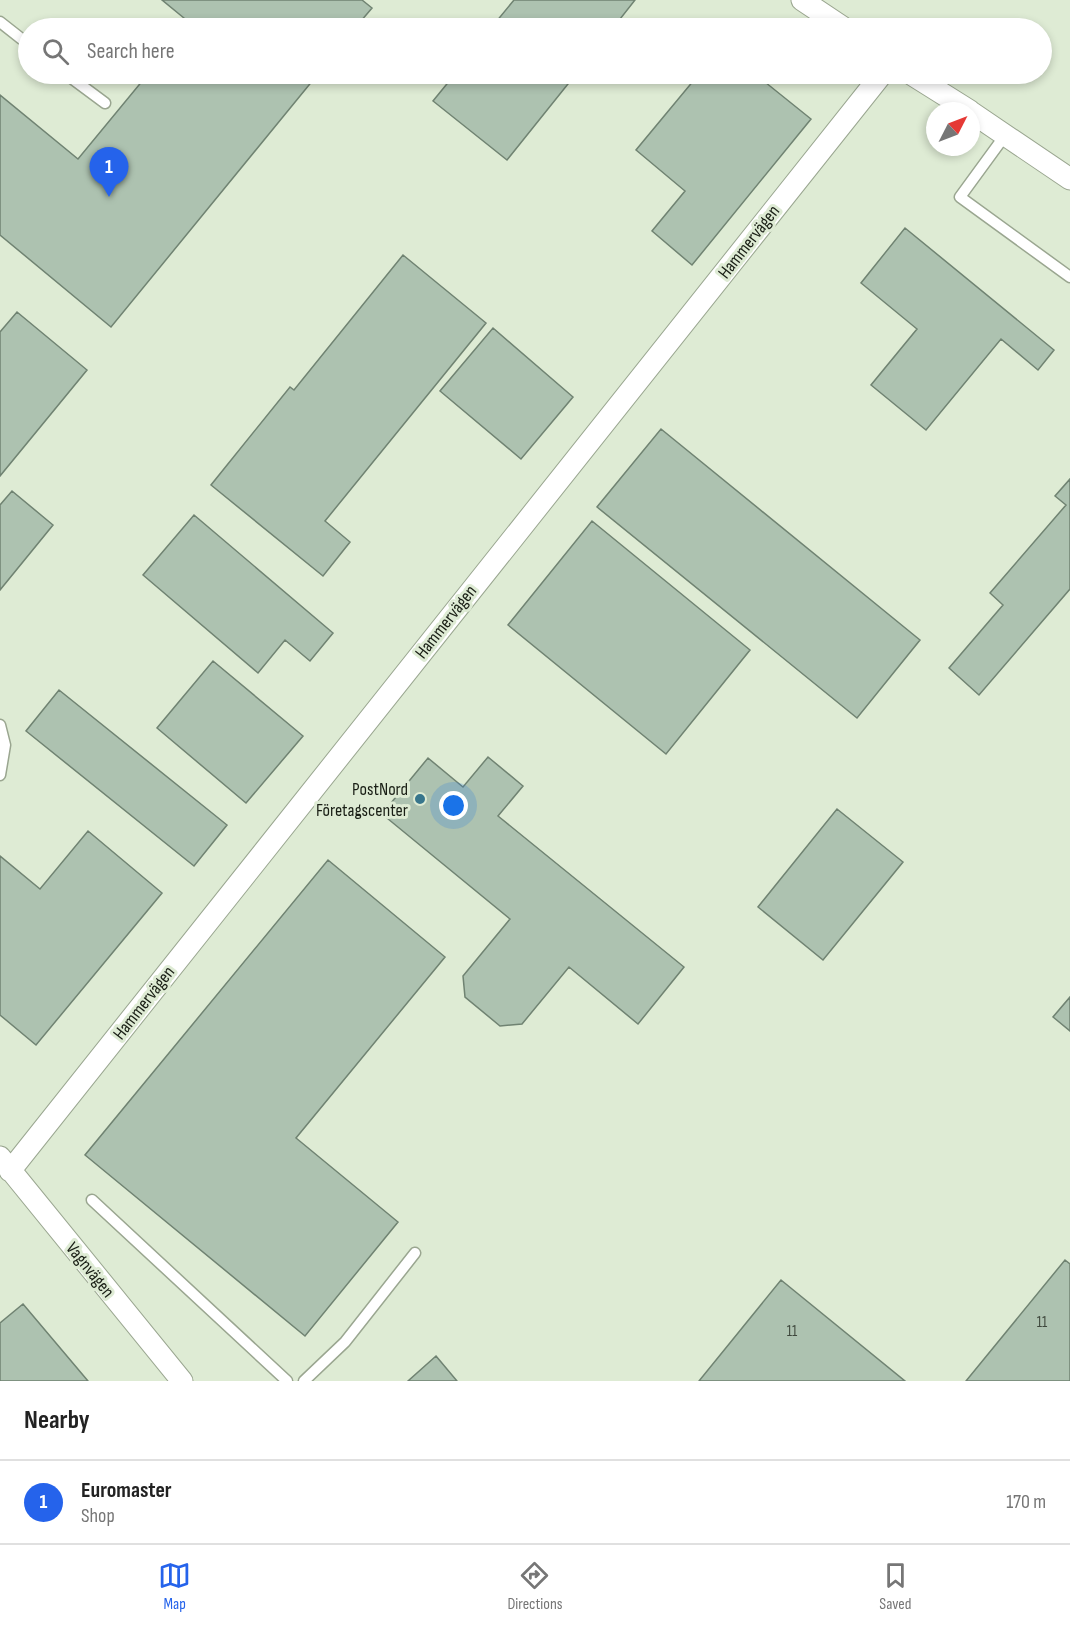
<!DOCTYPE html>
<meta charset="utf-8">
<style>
body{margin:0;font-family:"Sofia Sans Condensed",sans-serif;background:#f2f2f2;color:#222}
.compass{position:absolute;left:926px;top:102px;width:54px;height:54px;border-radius:50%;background:#fff;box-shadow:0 3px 9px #0003;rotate:48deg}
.you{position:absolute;left:454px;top:806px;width:21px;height:21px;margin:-15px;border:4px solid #fff;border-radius:50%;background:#1a73e8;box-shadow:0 0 0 9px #1a73e833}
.badge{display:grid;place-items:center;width:39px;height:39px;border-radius:50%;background:#2563eb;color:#fff;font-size:20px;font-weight:700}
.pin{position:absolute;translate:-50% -50px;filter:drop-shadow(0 2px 3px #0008)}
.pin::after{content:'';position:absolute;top:32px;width:21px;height:18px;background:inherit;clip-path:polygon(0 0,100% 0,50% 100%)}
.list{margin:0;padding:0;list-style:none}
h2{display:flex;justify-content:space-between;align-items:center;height:78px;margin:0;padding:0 24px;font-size:26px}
h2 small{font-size:20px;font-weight:400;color:#767676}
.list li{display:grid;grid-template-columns:39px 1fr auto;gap:18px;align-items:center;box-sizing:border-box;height:84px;padding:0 24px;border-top:2px solid #e0e0e0}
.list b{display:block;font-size:22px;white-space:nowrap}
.list p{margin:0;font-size:20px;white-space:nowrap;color:#767676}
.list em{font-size:20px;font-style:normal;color:#767676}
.icon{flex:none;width:33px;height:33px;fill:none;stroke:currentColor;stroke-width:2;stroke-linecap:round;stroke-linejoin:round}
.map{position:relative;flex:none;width:1070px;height:1381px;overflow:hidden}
.search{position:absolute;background:#fff;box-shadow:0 3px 9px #0003;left:18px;right:18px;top:18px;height:66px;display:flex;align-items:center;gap:15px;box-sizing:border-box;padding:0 21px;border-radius:33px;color:#767676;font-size:22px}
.sheet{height:162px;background:#fff}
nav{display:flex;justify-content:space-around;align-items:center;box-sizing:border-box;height:84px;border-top:2px solid #e0e0e0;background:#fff;font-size:16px;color:#767676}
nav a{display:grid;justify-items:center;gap:3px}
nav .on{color:#2563eb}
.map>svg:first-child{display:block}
</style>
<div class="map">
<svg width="1070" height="1381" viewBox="0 0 1070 1381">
<rect width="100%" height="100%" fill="#deebd4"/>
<!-- building -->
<path fill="#adc2b0" stroke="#708372" stroke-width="1.5" d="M162,0H362L372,8L355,28H185L190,23Z
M514,0H635L613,28H491Z
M148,74H318L111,327L0,235V95L78,159Z
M455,74H576L507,160L433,101Z
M699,74H755L811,119L692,265L652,231L685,191L636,150Z
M905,228L1054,350L1038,370L1001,339L926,430L871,385L917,329L861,283Z
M403,255L486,323L325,521L350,542L323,576L211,485L290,387L294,390Z
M17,312L87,370L0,476V332Z
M493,328L573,397L521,459L440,391Z
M661,429L920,640L857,718L597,507Z
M1070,479V589L979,695L949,668L1003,605L990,593L1066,505L1055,496Z
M12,491L53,525L0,590V505Z
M194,515L333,633L310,661L285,640L258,673L143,575Z
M592,521L750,650L666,754L508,625Z
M213,661L303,736L246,803L157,728Z
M59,690L227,825L194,866L26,731Z
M488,757L523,786L498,816L684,967L638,1024L569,967L522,1024L500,1026L465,997L463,976L510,919L382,814L428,758L463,787Z
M837,809L903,862L823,960L758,907Z
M88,831L162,893L36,1045L0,1015V856L40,889Z
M328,860L445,957L296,1138L398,1222L305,1336L85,1155Z
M1070,997V1031L1053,1017Z
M1065,1260L1070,1264V1381H966Z
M781,1280L905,1381H699Z
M23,1304L88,1381H0V1323Z
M436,1356L457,1381H408Z"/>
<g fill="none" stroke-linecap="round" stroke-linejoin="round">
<defs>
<path id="service" d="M0,22L28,44
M66,74L105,103
M1006,134L960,197L1070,277
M0,725L5,745L0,775
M92,1200L287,1381
M304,1381L345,1342L415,1253"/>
<path id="minor" d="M802,0L844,28
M911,74L970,111
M971,112L1070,179
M0,1157L182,1381
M10,1171L882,74"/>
</defs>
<!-- service casing -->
<use href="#service" stroke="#9aa690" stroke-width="13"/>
<!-- minor casing -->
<use href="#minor" stroke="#9aa690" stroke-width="23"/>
<!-- service -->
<use href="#service" stroke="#fff" stroke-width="10"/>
<!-- minor -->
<use href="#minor" stroke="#fff" stroke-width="21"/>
</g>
<!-- markers -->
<circle fill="#38768c" stroke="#deebd4" stroke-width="2" cx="420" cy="799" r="6"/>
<g text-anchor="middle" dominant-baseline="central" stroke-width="6" stroke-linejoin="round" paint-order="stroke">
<!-- number labels -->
<g font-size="15" fill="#3e473c">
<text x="1042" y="1322">11</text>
<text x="792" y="1331">11</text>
</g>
<!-- street labels -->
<g font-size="18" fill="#191e15" stroke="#deebd4">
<text transform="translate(749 242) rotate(-52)">Hammervägen</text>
<text transform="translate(446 622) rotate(-52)">Hammervägen</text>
<text transform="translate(144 1003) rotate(-52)">Hammervägen</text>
<text transform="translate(90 1270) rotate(51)">Vagnvägen</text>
</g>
<!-- poi labels -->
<g font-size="18" fill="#191e15" stroke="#deebd4" text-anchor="end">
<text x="408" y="789">PostNord<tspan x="408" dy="21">Företagscenter</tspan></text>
</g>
</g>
</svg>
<svg class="compass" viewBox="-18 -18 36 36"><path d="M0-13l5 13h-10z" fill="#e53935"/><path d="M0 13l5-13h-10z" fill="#767676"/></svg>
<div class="you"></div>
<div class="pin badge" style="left:109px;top:197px">1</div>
<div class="search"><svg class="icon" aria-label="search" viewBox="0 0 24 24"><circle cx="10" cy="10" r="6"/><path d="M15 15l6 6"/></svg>Search here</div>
</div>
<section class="sheet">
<h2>Nearby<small></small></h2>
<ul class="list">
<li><span class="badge">1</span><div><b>Euromaster</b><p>Shop</p></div><em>170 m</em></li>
</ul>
</section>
<nav>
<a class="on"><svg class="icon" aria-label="map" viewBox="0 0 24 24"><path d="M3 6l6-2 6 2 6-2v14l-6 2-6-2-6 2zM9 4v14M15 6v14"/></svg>Map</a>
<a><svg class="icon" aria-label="directions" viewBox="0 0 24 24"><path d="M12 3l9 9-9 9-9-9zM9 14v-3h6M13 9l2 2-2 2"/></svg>Directions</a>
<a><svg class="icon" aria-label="saved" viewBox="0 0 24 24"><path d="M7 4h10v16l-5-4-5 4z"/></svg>Saved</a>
</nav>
